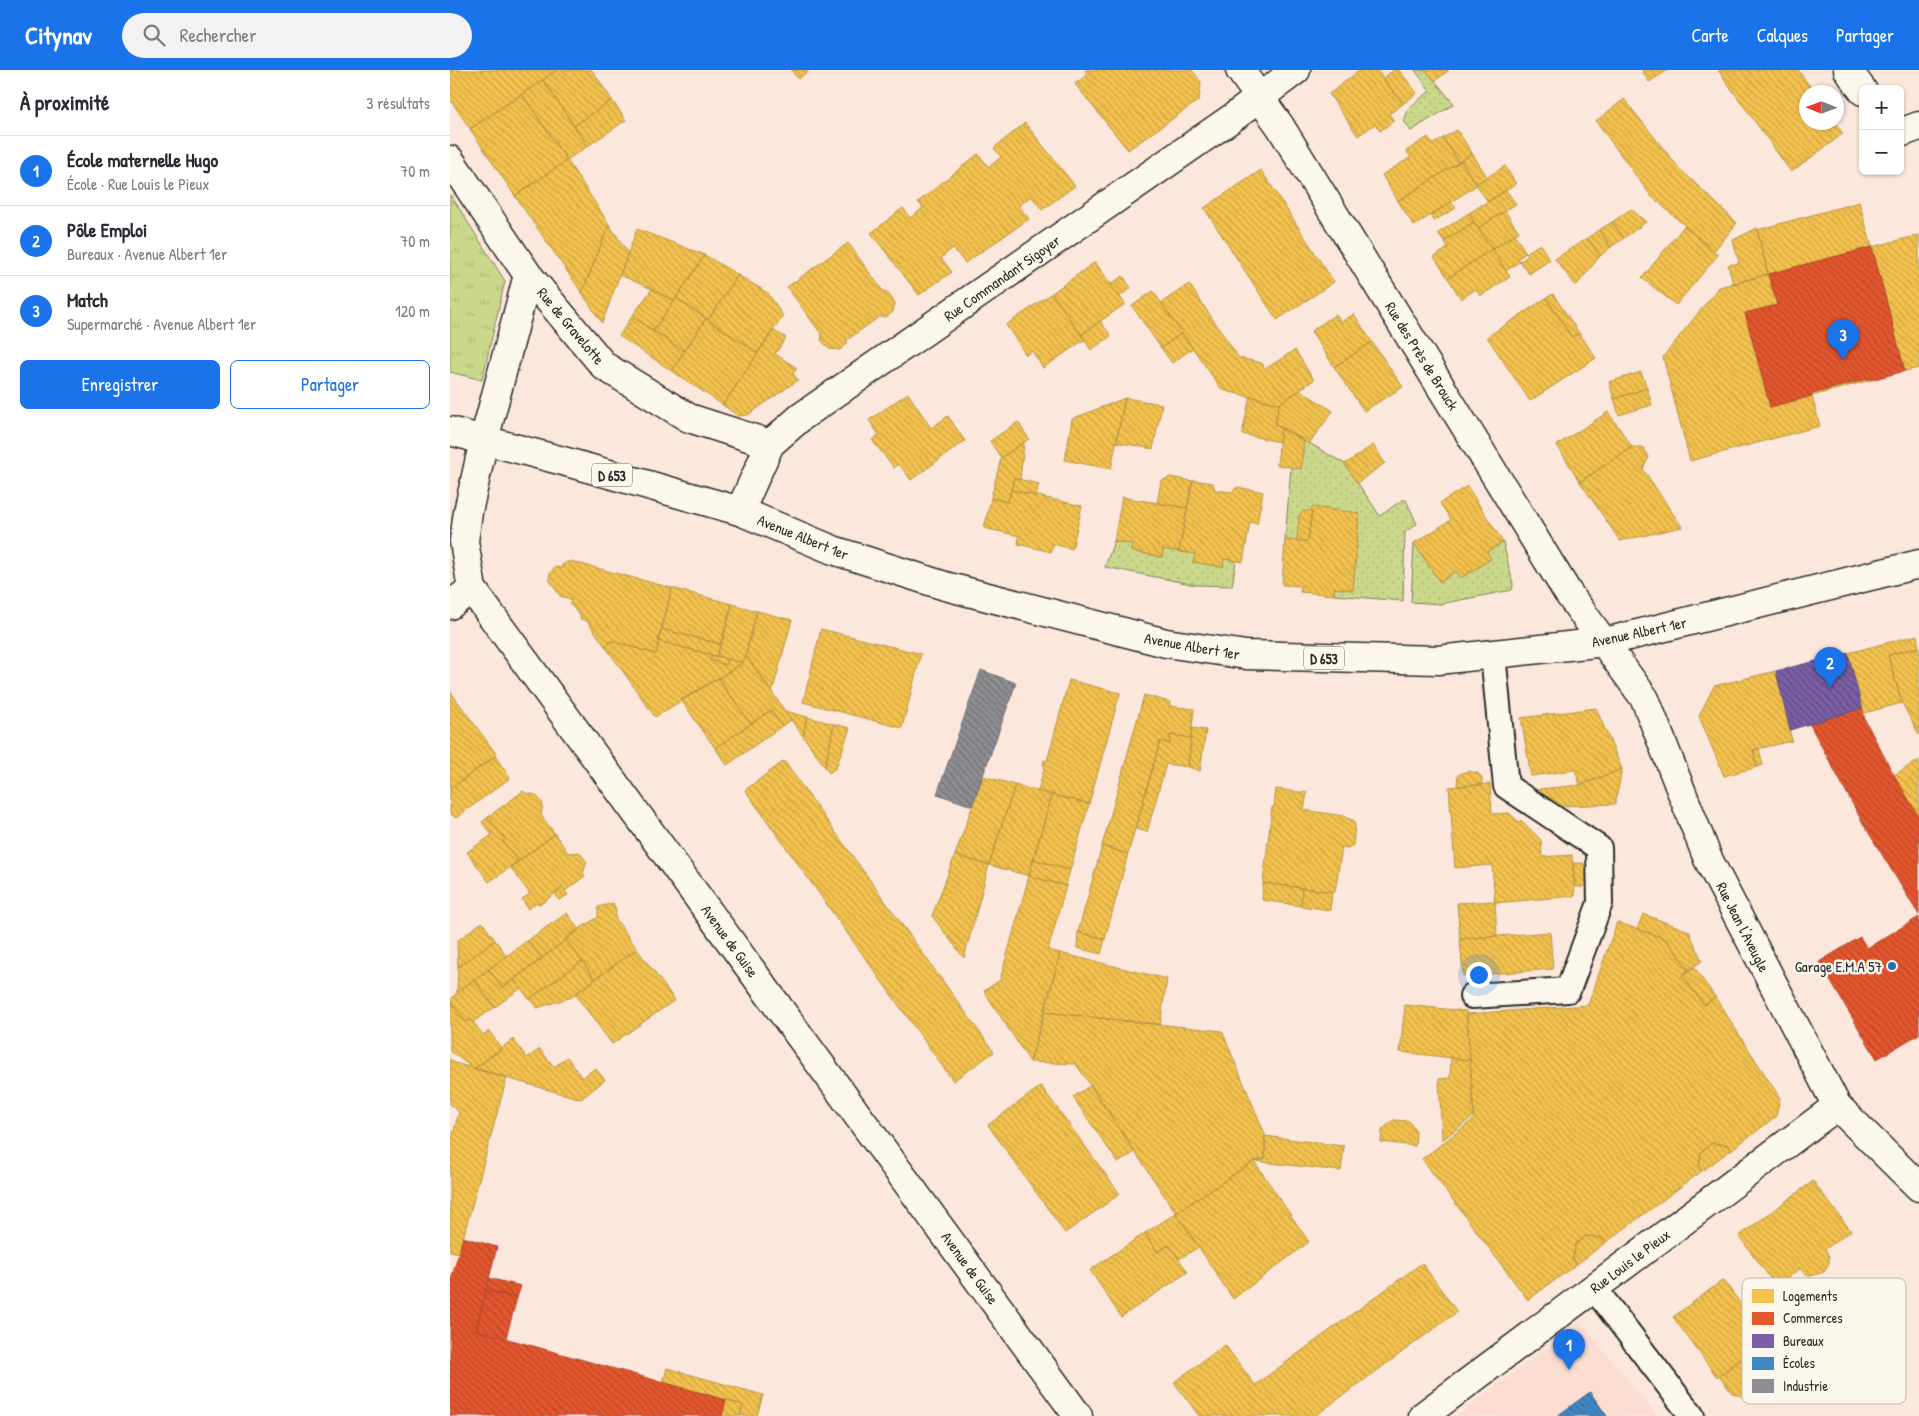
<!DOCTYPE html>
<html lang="fr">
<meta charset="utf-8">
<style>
body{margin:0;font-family:"Patrick Hand",sans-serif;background:#f2f2f3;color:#2b2b33}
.controls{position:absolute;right:15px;top:15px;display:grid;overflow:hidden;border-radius:8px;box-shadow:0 1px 4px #0004}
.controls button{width:45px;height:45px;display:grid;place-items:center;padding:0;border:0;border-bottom:1px solid #e1e1e2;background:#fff;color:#2b2b33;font:25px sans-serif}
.compass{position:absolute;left:1349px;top:15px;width:45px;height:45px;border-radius:50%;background:#fff;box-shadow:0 1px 4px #0004;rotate:271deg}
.you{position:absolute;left:1028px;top:904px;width:18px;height:18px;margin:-12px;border:4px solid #fff;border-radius:50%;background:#1a73e8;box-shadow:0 0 0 8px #1a73e833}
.badge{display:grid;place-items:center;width:32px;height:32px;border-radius:50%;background:#1a73e8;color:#fff;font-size:16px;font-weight:700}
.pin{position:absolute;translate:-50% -41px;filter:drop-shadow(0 1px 2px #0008)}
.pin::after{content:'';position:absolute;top:26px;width:18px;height:15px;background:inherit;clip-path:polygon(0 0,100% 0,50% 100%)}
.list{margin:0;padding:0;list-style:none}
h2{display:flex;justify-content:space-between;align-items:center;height:65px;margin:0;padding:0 20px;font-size:21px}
h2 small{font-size:16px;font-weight:400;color:#7c7c81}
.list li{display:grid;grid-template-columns:32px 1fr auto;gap:15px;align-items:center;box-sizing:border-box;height:70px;padding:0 20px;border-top:1px solid #e1e1e2}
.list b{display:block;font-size:19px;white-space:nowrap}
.list p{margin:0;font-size:16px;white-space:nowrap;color:#7c7c81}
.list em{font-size:16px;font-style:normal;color:#7c7c81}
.actions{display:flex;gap:10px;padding:15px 20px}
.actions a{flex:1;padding:11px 0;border:1px solid #1a73e8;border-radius:8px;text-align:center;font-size:18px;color:#1a73e8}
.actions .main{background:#1a73e8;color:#fff}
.icon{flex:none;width:28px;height:28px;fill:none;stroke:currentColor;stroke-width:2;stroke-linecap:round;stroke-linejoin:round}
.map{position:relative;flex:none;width:1469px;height:1346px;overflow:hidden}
header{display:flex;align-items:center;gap:30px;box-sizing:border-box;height:70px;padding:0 25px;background:#1a73e8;color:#fff}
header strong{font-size:24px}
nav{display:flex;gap:28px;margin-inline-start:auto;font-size:18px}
.search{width:350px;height:45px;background:#f2f2f3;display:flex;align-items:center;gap:12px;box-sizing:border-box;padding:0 18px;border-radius:28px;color:#7c7c81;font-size:19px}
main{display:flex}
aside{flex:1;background:#fff}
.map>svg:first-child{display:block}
</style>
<header>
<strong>Citynav</strong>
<div class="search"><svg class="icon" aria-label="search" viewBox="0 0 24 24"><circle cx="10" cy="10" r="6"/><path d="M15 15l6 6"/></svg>Rechercher</div>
<nav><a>Carte</a><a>Calques</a><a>Partager</a></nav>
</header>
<main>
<aside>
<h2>À proximité<small>3 résultats</small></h2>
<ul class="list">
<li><span class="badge">1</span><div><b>École maternelle Hugo</b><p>École · Rue Louis le Pieux</p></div><em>70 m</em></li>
<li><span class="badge">2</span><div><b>Pôle Emploi</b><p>Bureaux · Avenue Albert 1er</p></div><em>70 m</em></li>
<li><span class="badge">3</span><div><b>Match</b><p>Supermarché · Avenue Albert 1er</p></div><em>120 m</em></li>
</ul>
<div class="actions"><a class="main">Enregistrer</a><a>Partager</a></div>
</aside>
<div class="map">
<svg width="1469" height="1346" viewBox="0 0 1469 1346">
<defs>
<pattern id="grass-dots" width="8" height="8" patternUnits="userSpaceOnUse" patternTransform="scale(1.25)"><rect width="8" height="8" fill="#cbd88b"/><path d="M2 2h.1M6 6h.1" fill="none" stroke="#aeba78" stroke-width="1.8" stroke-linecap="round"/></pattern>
<pattern id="park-tufts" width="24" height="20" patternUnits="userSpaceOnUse" patternTransform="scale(1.25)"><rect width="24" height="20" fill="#cbd88b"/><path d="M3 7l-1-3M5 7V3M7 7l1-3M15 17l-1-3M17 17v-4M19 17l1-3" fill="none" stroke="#aeba78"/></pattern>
<pattern id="homes-back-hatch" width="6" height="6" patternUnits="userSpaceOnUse" patternTransform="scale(1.25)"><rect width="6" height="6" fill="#f2c14e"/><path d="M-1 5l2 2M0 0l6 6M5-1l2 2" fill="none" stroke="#d0a644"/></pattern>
<pattern id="shops-back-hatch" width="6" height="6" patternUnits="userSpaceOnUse" patternTransform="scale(1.25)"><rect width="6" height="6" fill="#e4572e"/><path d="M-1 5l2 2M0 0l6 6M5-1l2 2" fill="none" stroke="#b94827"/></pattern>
<pattern id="offices-back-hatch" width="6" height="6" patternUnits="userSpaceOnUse" patternTransform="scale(1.25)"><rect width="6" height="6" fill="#7b5ea7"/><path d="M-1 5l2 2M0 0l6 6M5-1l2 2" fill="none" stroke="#604a80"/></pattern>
<pattern id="schools-back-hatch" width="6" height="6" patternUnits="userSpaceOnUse" patternTransform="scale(1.25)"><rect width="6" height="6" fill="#3f88c5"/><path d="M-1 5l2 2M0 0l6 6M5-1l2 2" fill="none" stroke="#356fa0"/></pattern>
<pattern id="industry-back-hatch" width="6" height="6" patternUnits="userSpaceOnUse" patternTransform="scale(1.25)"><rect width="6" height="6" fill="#8d8d92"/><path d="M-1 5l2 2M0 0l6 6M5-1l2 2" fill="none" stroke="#737377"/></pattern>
</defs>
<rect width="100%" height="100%" fill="#fbe7dc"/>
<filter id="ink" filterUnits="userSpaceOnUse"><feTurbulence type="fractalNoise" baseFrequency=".02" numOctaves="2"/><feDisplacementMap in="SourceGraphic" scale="10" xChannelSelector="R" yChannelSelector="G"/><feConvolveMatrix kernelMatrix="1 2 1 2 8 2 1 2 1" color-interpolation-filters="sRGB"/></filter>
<g filter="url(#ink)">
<!-- built -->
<path fill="#fbdcd1" d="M1131,1253L1207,1346H1006Z"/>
<!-- grass -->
<path fill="url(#grass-dots)" stroke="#7b825b" d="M965,0H976L1004,34L961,61L954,51L959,38L980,21Z
M854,370L895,394L930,446L952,430H956L967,454L955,462L953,531L884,525V518L903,520L909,443L862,438L847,471L835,470L841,397L851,399Z
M664,471L682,474L681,481L712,487L713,479L745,484L744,492L773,497L774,489L786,491L782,516L746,515L655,497Z
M1053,472L1063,514L1062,520L990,534L961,532L964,473L990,512L1006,501L1011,508L1041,489L1037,482Z"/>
<!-- park -->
<path fill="url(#park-tufts)" stroke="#7b825b" d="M0,124L55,211L32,310L0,302Z"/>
<!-- homes -->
<path fill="url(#homes-back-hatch)" stroke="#b69444" d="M0,0H107L20,59L0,29Z
M142,0L162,30L124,56L93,10L107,0Z
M341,0H360L348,9Z
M635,0H742L751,12L749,30L678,80L625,14L638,4Z
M910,0H927L953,34L939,44L944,51L930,61L925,54L908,66L879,24Z
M944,0H949L967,23L953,34L933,8Z
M976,0H999L985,11Z
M1193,0H1218L1199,12L1192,1Z
M1268,0H1348L1364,22H1356V52H1385L1393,64L1341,102Z
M93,10L138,76L117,90L72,24Z
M72,24L117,90L65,126L20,59Z
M1174,29L1229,98L1287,153L1264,181L1201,126L1146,51Z
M162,30L176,50L138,76L124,56Z
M575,53L625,116L592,140L581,126L569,136L579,149L515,193L503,178L491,188L502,202L469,225L421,163L453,138L460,148L473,138L468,132L528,84L539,97L551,87L544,78Z
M1007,60L1022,83L1009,92L993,68Z
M978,67L983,74L993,68L1009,92L948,131L932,105L961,87L956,81Z
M1022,83L1037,107L1026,114L1011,91Z
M117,90L159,154L132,223L65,126Z
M1011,91L1027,115L964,156L948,131Z
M1055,96L1066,114L1038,132L1026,114Z
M811,100L884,212L827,250L754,138Z
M1056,120L1066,134L1028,158L1019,143Z
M1001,132L1006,138L984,151L980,145Z
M1409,132L1422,177L1318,204L1307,160Z
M1181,139L1196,152L1174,168L1162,152Z
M1055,141L1069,162L1042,179L1028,158Z
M1019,143L1024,152L994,171L988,163Z
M1024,152L1042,179L998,208L984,187L998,178L994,171Z
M1162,152L1174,168L1161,177L1149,160Z
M159,154L178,183L152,253L132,223Z
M1234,156L1268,185L1226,235L1192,208Z
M1307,158L1318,204L1283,214L1278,195L1289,193L1283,170Z
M187,159L255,185L224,231L202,219L170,205Z
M1149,160L1161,177L1150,186L1137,168Z
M1065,165L1076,183L1068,188L1070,191L1056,201L1042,179Z
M1469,165V298L1455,301L1422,177Z
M1137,168L1150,186L1126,216L1105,189Z
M398,173L433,221L437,222L445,233L443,242L436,247H429L397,270V274L390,280L379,279L371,270L372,265L337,217Z
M1090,174L1100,190L1079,204L1070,191L1078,186L1076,183Z
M1042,179L1060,207L1030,226L1026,219L1011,229L998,208Z
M255,185L288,205L258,250L226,228Z
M645,192L675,234L631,265L602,223Z
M1318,204L1327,235L1295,243L1320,337L1362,326L1370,356L1240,391L1213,287L1269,217Z
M288,205L318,223L333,246L308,283L258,250Z
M673,206L681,218L669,227L661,214Z
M739,214L789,288L812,293L815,299L845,280L864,310L829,334L772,320L711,233Z
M202,219L224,231L203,261L182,246Z
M703,221L732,263L711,278L682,236Z
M602,223L634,270L593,298L582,281L576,285L556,255Z
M1103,224L1129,263L1122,267L1096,228Z
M226,228L256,248L234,281L203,261Z
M1096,228L1122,267L1129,263L1146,288L1080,331L1037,267Z
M886,244L891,252L904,244L922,272L884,297L861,261Z
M182,246L234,281L222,301L169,266Z
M256,248L308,283L273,335L222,301Z
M650,251L661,266L641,280L631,265Z
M323,260L336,268L325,284L347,298L343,304L348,310L298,345L288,346L273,335Z
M732,263L743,278L722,293L711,278Z
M922,272L953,317L914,341L884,297Z
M1191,302L1197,318L1164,329L1159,312Z
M1421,308V310L1362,326V324Z
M1197,318L1202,335L1169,345L1164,329Z
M850,320L883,341L859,374L825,355L829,334Z
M458,323L481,358L498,346L515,371L461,410L449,394L444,398L422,370L429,365L419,350Z
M800,326L829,334L825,355L831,357L829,372L792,364Z
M675,328L661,399L615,390L622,349Z
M675,328L712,334L703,379L666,372Z
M1158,342L1182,377L1130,412L1107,375Z
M568,352L579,369L551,388L540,371Z
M831,357L854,370L851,399L827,395Z
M574,372L570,410L564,408L558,432L541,428L551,388Z
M923,375L935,393L907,413L895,394Z
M1182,377H1193L1199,387L1193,399L1232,457L1170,471L1130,412Z
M720,407L742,411L737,438L707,433L711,411Z
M564,408L589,414L586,425L561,420Z
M743,410L763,413L765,420L782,422L787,417L813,422L807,454L800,452L793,492L774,489L773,497L743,492L745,484L729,481Z
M1017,416L1053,472L1037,482L1041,489L1011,508L1006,501L990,512L964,473L1001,450L990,433Z
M561,420L632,436L622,479L603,474L601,482L568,474L569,466L534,458L541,428L558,432Z
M672,427L737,438L729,481L713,479L712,487L681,481L682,474L664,471Z
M862,437L909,443L903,520L884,518V525L850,522L851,516L832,515L835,470L858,471Z
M853,441H862L858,471H847L849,445Z
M120,491L222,518L208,571H209L206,584L162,571L155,576L137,551L130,549L131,547L120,534L121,529L110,526L99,509L100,503L105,497L112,498V495Z
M222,518L282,534L272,574L212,559Z
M282,534L307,541L293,593L267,586Z
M307,541L342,550L322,623L296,585Z
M212,559L270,574L267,586L208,571Z
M371,559L471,584L452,658L353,632Z
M1467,565L1469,577L1438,585L1452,633L1414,643L1398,583Z
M162,571L206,584L209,571L262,585L260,590L276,595L277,589L293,593L205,647L155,576Z
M1469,577V665L1452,633L1438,585Z
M262,585L277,589L276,595L260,590Z
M296,585L335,641L341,650L332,656L321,640L301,654L268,608L293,593Z
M1326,601L1342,671L1303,680L1307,697L1274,706L1249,646L1264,616Z
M268,608L301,654L265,678L231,630Z
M619,610L670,623L639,734L588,721L595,695H593L594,690L597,691Z
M0,621L47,685L0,719Z
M694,625L720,632V636L744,639L742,658L741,668L720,665V674L710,671L678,784L652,776Z
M1146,638L1172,699L1130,715L1125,700L1081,706L1071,648Z
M321,640L332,656L277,695L265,678Z
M335,641L357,647L353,666L341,650Z
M357,647L384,654L375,697L353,666Z
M384,654L400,658L386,698L379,703L375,697Z
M742,658L756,660L750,701L738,697Z
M720,665L741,668L738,697L716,694L697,762L686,759L710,671L720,674Z
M1309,679L1313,695L1307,697L1303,680Z
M45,686L60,708L6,748L0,743V719Z
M1469,690V747L1444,705Z
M334,691L544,982L503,1011L295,720Z
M1172,699L1165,734L1113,736L1089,722V719L1130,715Z
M1018,701L1028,703L1032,708V715L1007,716L1008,705Z
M533,706L565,715L539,795L505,785Z
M1040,714L1042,744L1059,743L1069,752L1071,750L1091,770L1092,787L1122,785L1125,826L1045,833L1042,795L1005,798L999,717Z
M565,715L602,725L579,806L539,795Z
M826,719L857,723L854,740L894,746L896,748L903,750L905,756L903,775L898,778L892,777L885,822L813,813L822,737H824Z
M73,721L75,723L86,725L93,734L91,745L105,764L68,792L53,771L55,769L38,747Z
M602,725L639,734L620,800L583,789Z
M38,747L55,769L53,771L68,792L39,812L17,782L42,765L32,752Z
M105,764L118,783L129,782L137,792L133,803L135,806L115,821L112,818L91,834L86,833L78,839L72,829L80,824L60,797Z
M652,776L678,784L655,869L628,862Z
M505,785L539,795L514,888L482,846Z
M583,789L620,800L616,816L579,806Z
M1123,793H1133L1137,798L1138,810L1133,817H1125Z
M579,806L616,816L598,880L610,883L580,992L534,921L550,910Z
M813,813L852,818L851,836L812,830Z
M112,818L118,825L109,830L105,823Z
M852,818L882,822L880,840L851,836Z
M1045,831L1047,866L1010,869L1007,833Z
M163,833L166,839L165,848L187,879L145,909L115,868L148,847V837Z
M117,843L129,860L92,888L78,870Z
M1193,844L1239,861L1252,891L1239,900L1216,869L1187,859Z
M32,852L45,870L8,897L7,871Z
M1167,852L1216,869L1239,900L1232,905L1254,935L1265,927L1330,1028L1326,1047L1281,1080L1277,1075L1262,1073L1251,1082L1249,1096L1252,1101L1155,1173L1151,1168L1136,1166L1125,1175L1123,1189L1127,1194L1078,1230L972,1089L1024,1049L1017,944L1138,935Z
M628,862L655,869L651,884L627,878Z
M1100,862L1103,899L1013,906L1010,869Z
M45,870L57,886L7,922L8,897Z
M78,870L92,889L52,918L39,899Z
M116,870L132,891L79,929L64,909Z
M187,879L225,930L162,974L125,924Z
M610,883L717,909L710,955L595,942Z
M132,891L145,909L122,927L87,938L80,929Z
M1244,897L1265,927L1254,935L1232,905Z
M39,899L52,918L64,909L71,918L45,937L24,910Z
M24,910L45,937L23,952L21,949L16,952L0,931L7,922Z
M0,931L16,952L21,949L33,965L39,961L52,979L24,999L0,981Z
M955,935L1016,941L1020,990L950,982Z
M595,942L772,961L815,1064V1089L804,1091L726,1143L626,994L580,992Z
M63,969L77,988L90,979L104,997L117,987L132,1008L145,998L155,1010L131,1029L24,999Z
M1001,988L1020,990L1024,1046L992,1070L989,1009L1000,1008Z
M0,989L5,993L57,1007L9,1183L0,1181V1075L9,1042L0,1034Z
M641,1015L685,1082L668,1093L623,1027Z
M591,1016L670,1124L615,1163L538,1055Z
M943,1050L959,1051L966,1062L965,1076L931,1072L932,1060Z
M815,1066L894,1076L891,1101L804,1091L815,1089Z
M1262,1073L1277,1075L1281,1080L1252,1101L1249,1096L1251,1082Z
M804,1091L859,1172L783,1229L726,1143Z
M1363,1111L1401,1161L1375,1179L1379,1186V1193L1374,1202L1361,1206L1356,1204L1350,1199L1326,1216L1289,1166Z
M726,1143L749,1177L729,1189L719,1175L707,1182L695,1163Z
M695,1163L707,1182L719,1175L738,1202L671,1247L640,1200Z
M1136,1166L1151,1168L1155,1173L1127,1194L1123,1189L1125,1175Z
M972,1193L1007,1242L865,1346H749L724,1312L775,1275L805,1315Z
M1273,1210L1317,1269L1267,1307L1223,1247Z
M1303,1281L1316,1298L1315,1311L1294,1327L1282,1323L1269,1306Z
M217,1298L313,1325L307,1346H290L293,1335L213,1312Z
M276,1330L293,1335L290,1346H272Z"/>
<!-- shops -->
<path fill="url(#shops-back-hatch)" stroke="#ac4a2d" d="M1422,177L1455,301L1421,310V308L1362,324V326L1320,337L1295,243L1327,235L1318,204Z
M1412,638L1415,650L1444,705L1469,747V845L1414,755L1359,653Z
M1469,847V964L1427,989L1369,892L1410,867L1417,878Z
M13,1167L47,1177L26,1260L276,1330L272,1346H0V1214Z
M39,1208L71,1216L67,1228L36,1220Z
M36,1220L67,1228L56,1268L26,1260Z"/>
<!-- offices -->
<path fill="url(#offices-back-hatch)" stroke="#634f82" d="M1398,583L1412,638L1340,660L1326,601Z"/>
<!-- schools -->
<path fill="url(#schools-back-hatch)" stroke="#396c97" d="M1140,1322L1157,1346H1107Z"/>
<!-- industry -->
<path fill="url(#industry-back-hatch)" stroke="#707073" d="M531,600L566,613L522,736L487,724Z"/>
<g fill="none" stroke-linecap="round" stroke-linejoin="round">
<defs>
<path id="service" d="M1022,926L1118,920L1150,833L1149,778L1056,716L1043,584
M1144,1218L1242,1346"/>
<path id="minor" d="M790,0L830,56L865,113L1118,523L1195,629L1258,789L1387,1036L1469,1117
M1398,0L1413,21
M1450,63L1469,56
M0,90L78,205L154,296L239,348L320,374
M34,370L78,205
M290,441L320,374L351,347L785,46L846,0
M0,535L22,519
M973,1346L1387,1036"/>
<path id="tertiary" d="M34,370L18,442L14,471L22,519L628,1346"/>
<path id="primary" d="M0,361L113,391L290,441L383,480L495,516L716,573L796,585L988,590L1155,572L1469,494"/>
</defs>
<!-- service casing -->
<use href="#service" stroke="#2b2b2b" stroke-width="28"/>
<!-- minor casing -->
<use href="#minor" stroke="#2b2b2b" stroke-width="31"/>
<!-- tertiary casing -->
<use href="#tertiary" stroke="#2b2b2b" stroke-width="31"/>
<!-- primary casing -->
<use href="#primary" stroke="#2b2b2b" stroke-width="31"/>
<!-- service -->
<use href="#service" stroke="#fbf7ec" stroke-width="24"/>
<!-- minor -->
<use href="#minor" stroke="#fbf7ec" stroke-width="28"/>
<!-- tertiary -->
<use href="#tertiary" stroke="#fbf7ec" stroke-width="28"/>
<!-- primary -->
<use href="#primary" stroke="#fbf7ec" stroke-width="28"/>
</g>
</g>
<!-- markers -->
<circle fill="#1f6fb2" stroke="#fbf7ec" stroke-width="2" cx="1442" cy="896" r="5"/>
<g text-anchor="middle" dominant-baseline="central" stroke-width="5" stroke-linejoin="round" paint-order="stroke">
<!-- shield labels -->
<g fill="#fbf7ec" stroke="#696865" stroke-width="1">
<rect x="142" y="393.5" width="40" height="23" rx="4"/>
<rect x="854" y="576.5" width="40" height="23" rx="4"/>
</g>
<g font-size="14" font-weight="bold" fill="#2b2b2b">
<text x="162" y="405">D 653</text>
<text x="874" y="588">D 653</text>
</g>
<!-- street labels -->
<g font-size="15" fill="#2b2b2b" stroke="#fbf7ec">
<text transform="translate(552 208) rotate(-35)">Rue Commandant Sigoyer</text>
<text transform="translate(121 256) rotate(50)">Rue de Gravelotte</text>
<text transform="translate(972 286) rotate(58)">Rue des Près de Brouck</text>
<text transform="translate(353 467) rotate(22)">Avenue Albert 1er</text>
<text transform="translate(1189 562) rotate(-12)">Avenue Albert 1er</text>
<text transform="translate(742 576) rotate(10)">Avenue Albert 1er</text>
<text transform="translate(1293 857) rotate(63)">Rue Jean l'Aveugle</text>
<text transform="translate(280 871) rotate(54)">Avenue de Guise</text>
<text transform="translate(1180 1191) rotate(-37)">Rue Louis le Pieux</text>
<text transform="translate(520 1198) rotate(54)">Avenue de Guise</text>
</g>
<!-- poi labels -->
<g font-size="15" fill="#2b2b2b" stroke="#fbf7ec" text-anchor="end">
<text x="1432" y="896">Garage E.M.A 57</text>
</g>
</g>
<!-- legend -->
<rect x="1292" y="1208" width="164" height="126" rx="8" fill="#fbf7ec" stroke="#bdbab2" stroke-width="1"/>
<rect x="1302" y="1219" width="22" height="14" fill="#f2c14e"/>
<rect x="1302" y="1242" width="22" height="13" fill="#e4572e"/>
<rect x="1302" y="1264" width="22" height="14" fill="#7b5ea7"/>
<rect x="1302" y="1287" width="22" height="13" fill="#3f88c5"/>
<rect x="1302" y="1309" width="22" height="14" fill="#8d8d92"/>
<g font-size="14" fill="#2b2b2b">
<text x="1333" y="1231">Logements</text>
<text x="1333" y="1253">Commerces</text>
<text x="1333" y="1276">Bureaux</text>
<text x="1333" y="1298">Écoles</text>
<text x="1333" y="1321">Industrie</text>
</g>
</svg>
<div class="controls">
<button>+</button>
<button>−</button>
</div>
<svg class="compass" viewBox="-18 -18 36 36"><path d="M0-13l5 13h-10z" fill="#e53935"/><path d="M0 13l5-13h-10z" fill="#7c7c81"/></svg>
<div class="you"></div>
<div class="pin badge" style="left:1119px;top:1300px">1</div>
<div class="pin badge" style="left:1380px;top:618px">2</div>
<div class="pin badge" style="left:1393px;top:290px">3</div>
</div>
</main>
